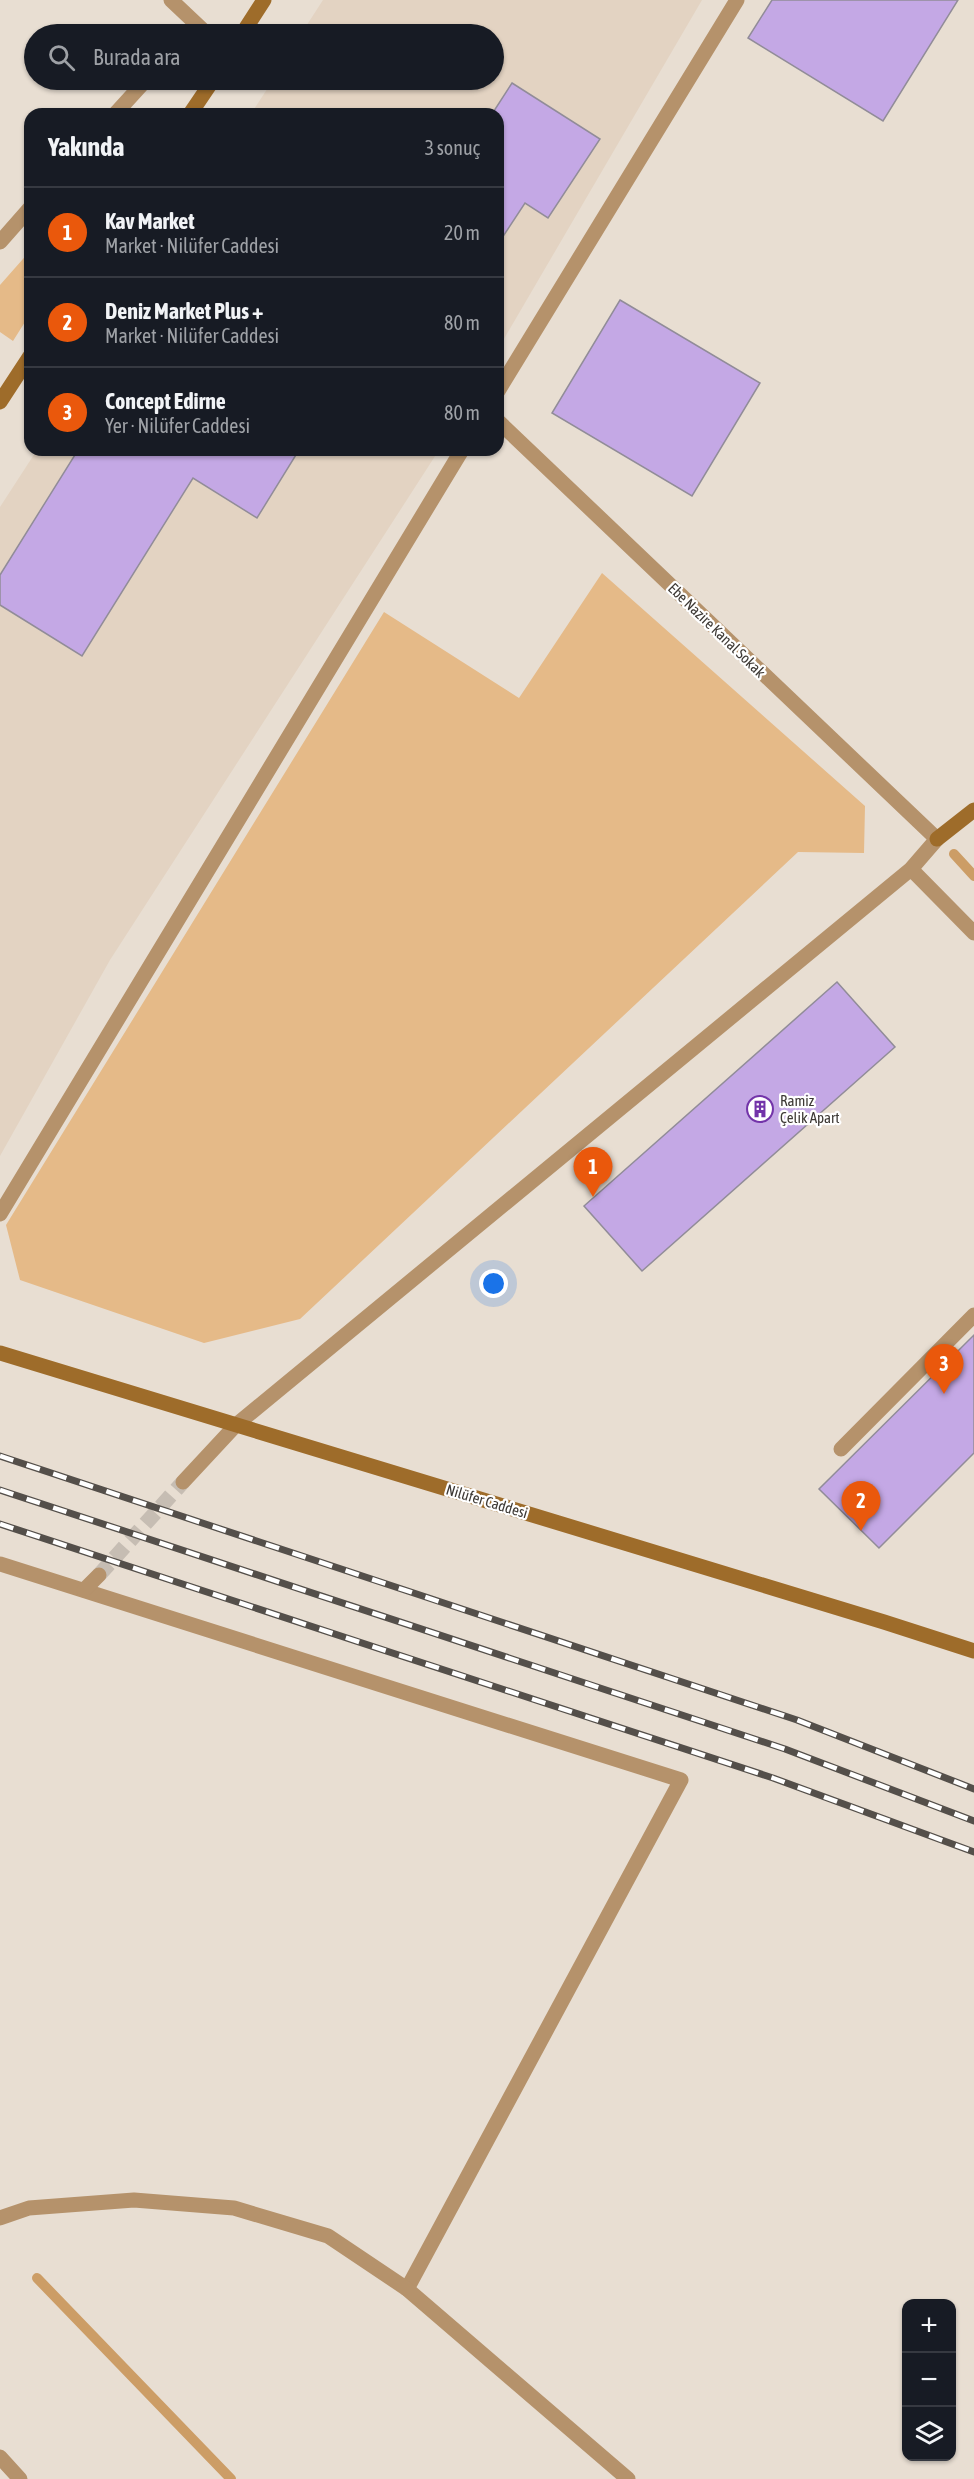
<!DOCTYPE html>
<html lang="tr">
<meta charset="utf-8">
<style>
body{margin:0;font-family:"Asap Condensed",sans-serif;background:#242831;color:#f1f3f6}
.controls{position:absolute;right:18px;bottom:18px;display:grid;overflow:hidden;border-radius:12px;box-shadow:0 2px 4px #0004}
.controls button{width:54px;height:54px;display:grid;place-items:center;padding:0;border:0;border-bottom:2px solid #363941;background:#171b24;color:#f1f3f6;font:30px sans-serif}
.you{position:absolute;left:494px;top:1284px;width:21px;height:21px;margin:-15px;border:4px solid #fff;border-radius:50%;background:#1a73e8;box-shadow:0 0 0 9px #1a73e833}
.badge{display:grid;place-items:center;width:39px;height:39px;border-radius:50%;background:#ea580c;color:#fff;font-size:20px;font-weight:700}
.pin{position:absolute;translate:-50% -50px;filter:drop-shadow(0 2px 3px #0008)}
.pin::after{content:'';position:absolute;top:32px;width:21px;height:18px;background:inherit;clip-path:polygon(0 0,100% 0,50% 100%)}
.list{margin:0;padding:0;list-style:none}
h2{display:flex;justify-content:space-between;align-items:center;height:78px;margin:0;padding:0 24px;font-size:26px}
h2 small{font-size:20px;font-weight:400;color:#9ea1a6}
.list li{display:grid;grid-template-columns:39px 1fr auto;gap:18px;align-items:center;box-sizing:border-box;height:90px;padding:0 24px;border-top:2px solid #363941}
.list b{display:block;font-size:22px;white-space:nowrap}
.list p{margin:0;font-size:20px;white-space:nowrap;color:#9ea1a6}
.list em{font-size:20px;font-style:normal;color:#9ea1a6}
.icon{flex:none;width:33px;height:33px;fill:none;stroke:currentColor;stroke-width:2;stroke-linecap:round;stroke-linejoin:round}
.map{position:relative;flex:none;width:974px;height:2479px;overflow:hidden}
.search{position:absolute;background:#171b24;box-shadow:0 2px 4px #0004;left:24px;top:24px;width:480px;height:66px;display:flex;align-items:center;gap:15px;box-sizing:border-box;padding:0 21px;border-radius:33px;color:#9ea1a6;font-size:22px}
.panel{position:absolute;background:#171b24;box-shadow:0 2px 4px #0004;left:24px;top:108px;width:480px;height:348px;border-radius:18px}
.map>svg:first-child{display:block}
</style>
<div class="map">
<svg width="974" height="2479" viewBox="0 0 974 2479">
<rect width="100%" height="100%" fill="#e8ded2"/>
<!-- built -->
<path fill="#e3d3c2" d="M323,0H702L498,349V114H251L273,80H494V34H301Z
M37,450H439L110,960L0,1156V507Z"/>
<!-- green -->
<path fill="#e5ba88" d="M30,251V314L13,341L0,332V285Z
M602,573L865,806L864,853L798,852L300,1319L204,1343L20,1280L6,1225L384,612L519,698Z"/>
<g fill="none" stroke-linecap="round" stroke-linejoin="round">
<!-- stream -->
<path stroke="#cc9d66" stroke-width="10" d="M954,854L974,876
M37,2278L231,2479"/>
</g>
<!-- building -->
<path fill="#c4a8e5" stroke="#918c98" stroke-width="1.5" d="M772,0H958L883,121L748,38Z
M512,83L600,139L548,218L525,203L498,244V114H492Z
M620,300L760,383L692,496L552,413Z
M78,450H299L257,518L193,478L82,656L0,605V575Z
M837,982L895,1047L642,1271L584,1206Z
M974,1335V1453L879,1548L819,1489Z"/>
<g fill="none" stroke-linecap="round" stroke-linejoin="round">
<!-- street-tunnel -->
<path stroke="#c6bdb3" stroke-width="15" stroke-dasharray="15 8" stroke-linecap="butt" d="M99,1575L183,1482"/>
<!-- lane -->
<path stroke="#b5926b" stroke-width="15" d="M841,1449L974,1315
M0,1564L681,1780L407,2289"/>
<!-- street -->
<path stroke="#b5926b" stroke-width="15" d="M171,0L207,34
M115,114L146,80
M0,242L30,208
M498,391L737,0
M911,869L974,933
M0,1214L462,450
M183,1482L236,1425L911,869L937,839L498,421
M84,1590L99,1575
M0,2218L29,2208L134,2200L234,2208L328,2236L407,2289L628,2479
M0,2457L20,2479"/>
<!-- secondary -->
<path stroke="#9e6c2a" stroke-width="15" d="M242,34L264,0
M190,114L213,80
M0,402L30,356
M937,839L974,810
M0,1353L884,1622L974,1651"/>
<defs>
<path id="rail" d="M0,1456L797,1720L974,1789
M0,1490L785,1749L974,1821
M0,1524L773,1778L974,1852"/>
</defs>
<!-- rail casing -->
<use href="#rail" stroke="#544f4a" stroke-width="7"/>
<!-- rail -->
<use href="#rail" stroke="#fff" stroke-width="4.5" stroke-dasharray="14" stroke-linecap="butt"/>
</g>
<!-- icons -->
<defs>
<symbol id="building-ring" viewBox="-11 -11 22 22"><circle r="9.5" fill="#fff" stroke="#7334a9" stroke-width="1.5"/><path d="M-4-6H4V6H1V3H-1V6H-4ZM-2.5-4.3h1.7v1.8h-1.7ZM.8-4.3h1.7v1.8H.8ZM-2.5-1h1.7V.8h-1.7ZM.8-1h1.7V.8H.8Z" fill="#7334a9"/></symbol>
</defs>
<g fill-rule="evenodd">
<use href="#building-ring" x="745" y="1094" width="30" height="30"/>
</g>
<g text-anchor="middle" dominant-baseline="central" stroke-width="4.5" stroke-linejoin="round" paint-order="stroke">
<!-- street labels -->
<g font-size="15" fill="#3d3935" stroke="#fff">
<text transform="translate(717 630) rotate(44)">Ebe Nazire Kanal Sokak</text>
<text transform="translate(487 1501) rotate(17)">Nilüfer Caddesi</text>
</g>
<!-- poi labels -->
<g font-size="15" fill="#3d3935" stroke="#fff" text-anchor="start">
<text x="780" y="1100">Ramiz<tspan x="780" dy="17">Çelik Apart</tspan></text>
</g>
</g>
</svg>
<div class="controls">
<button>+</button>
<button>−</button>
<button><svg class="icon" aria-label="layers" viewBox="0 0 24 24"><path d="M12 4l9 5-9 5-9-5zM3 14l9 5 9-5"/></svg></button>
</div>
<div class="you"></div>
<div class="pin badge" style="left:593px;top:1197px">1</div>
<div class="pin badge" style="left:861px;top:1531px">2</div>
<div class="pin badge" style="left:944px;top:1394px">3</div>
<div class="search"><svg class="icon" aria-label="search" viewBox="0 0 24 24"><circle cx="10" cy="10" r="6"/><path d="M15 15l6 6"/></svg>Burada ara</div>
<section class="panel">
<h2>Yakında<small>3 sonuç</small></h2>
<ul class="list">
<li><span class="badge">1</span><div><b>Kav Market</b><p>Market · Nilüfer Caddesi</p></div><em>20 m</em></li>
<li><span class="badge">2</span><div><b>Deniz Market Plus +</b><p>Market · Nilüfer Caddesi</p></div><em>80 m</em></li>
<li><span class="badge">3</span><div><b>Concept Edirne</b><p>Yer · Nilüfer Caddesi</p></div><em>80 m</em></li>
</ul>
</section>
</div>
